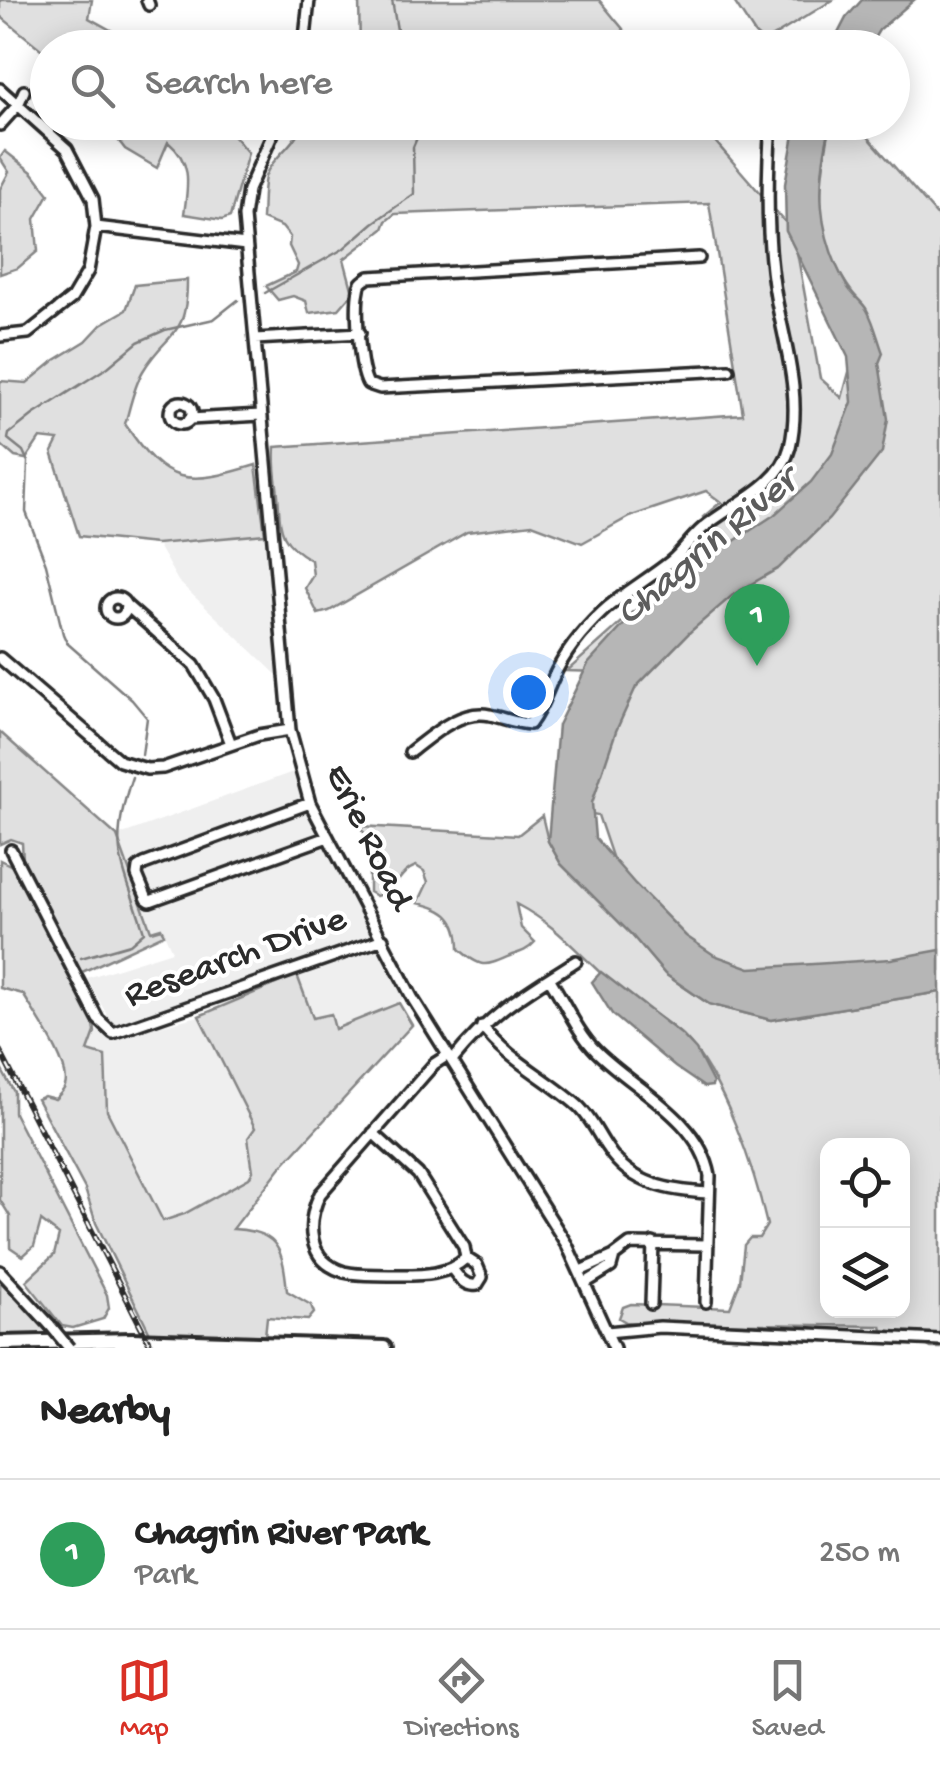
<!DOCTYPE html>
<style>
body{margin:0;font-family:"Gochi Hand",sans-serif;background:#f6f6f6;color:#222}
.controls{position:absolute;right:30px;bottom:30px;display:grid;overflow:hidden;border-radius:20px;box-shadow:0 5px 25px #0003}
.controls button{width:90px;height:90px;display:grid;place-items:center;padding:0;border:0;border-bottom:2px solid #e0e0e0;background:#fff;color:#222;font:50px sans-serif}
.you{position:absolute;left:528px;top:692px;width:35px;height:35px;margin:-25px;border:8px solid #fff;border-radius:50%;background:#1a73e8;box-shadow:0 0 0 15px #1a73e833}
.badge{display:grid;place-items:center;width:65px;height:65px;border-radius:50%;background:#d93025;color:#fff;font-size:32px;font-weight:700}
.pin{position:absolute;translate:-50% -82px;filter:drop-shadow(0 2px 5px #0008)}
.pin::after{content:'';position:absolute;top:52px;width:35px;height:30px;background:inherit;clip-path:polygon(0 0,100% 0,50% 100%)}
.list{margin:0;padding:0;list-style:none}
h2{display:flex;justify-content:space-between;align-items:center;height:130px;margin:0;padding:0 40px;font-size:42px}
h2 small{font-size:32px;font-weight:400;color:#767676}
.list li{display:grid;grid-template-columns:65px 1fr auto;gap:30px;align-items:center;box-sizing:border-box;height:150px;padding:0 40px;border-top:2px solid #e0e0e0}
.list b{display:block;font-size:38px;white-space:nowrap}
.list p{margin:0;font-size:32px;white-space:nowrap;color:#767676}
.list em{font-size:32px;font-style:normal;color:#767676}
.icon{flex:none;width:55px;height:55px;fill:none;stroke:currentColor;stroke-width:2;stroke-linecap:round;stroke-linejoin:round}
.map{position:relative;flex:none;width:940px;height:1348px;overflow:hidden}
.search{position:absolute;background:#fff;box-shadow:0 5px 25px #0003;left:30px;right:30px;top:30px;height:110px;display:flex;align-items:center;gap:25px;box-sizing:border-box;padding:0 35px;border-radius:55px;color:#767676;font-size:38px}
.sheet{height:280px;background:#fff}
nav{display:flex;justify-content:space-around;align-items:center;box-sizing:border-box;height:140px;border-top:2px solid #e0e0e0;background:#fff;font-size:28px;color:#767676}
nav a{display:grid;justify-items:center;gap:5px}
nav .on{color:#d93025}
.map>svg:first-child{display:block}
</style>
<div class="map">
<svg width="940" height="1348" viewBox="0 0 940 1348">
<rect width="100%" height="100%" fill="#fff"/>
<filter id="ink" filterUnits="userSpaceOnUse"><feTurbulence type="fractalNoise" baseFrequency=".01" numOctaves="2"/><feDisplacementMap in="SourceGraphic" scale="20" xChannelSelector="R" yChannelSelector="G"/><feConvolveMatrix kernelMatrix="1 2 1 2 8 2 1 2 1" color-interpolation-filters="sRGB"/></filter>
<g filter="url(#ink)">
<!-- built -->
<path fill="#efefef" d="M265,534L279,677L178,581L157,544Z
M293,772L377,937L115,1030L87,978L172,951L162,928L151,932L117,836Z
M380,941L408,997L335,1029L313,1019L295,972Z
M199,1016L255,1129L253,1171L249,1178L184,1214L163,1221L107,1111L105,1056L88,1051L89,1043L99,1029L119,1036Z"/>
<!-- green -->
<path fill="#e0e0e0" stroke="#868686" stroke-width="2.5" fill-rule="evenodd" d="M0,0H92L89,18L136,44L163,47L48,48L47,54L0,16Z
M359,0H599L638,47H360Z
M733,0H833L764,42L755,34Z
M105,123H223L248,153L230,217L222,220L184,214C188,185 193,163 168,142L157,168L125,149Z
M301,123H699L786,223V231L797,252L820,378L842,398L866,309C811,249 816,197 831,123H856L940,219V970L777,1014L627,901L598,815L565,809L602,672L567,671L714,540L703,517L721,502L706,491L629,517L582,543L532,524L467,532L329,611L318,614L305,588L313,575L311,560C273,539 282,523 277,486C275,472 274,461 275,447L743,414L709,203L395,214L386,221L383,229L344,259L353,293L339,309L309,313L306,301L293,296L278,300L266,286L296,272L298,265L289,246L290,237L282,227L262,219C263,206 262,190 265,177C272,156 298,144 301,123Z
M5,151L33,173L49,194L35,219L38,251L18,268L0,274V189L9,172L0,158Z
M187,280C187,341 168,329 143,371C134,386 130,407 125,424C167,487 187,486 256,465L265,534L156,544L79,536L52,452L58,440L40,438L26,459L15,457L0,444V381L27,383L55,360L86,341L102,324L126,310L135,285Z
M0,732L117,836L151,931L161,928L164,934L80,973L23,860L22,843L11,839L0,844Z
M542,816L548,841L561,864L631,934L665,974L709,1004L771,1020L940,992V1348H931L906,1333L882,1330L881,1326L626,1322L619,1318L623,1307L631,1304L730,1308L740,1282L744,1245L750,1238H759L767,1225C755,1171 723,1076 684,1037C660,1014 629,999 605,977C572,947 557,926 516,904L521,928L535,942C528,950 522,952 512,955C486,966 482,970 459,949C459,919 447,909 418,903L428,882L424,871L416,866C397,873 400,889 376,896L369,892V870L379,852L359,826L518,835ZM828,1146H902V1310H828Z
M0,860L12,866L94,1023L95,1032L88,1051L105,1056L107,1111L163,1221L184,1214L249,1178L253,1171L248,1138L255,1128L199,1016L297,975L313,1018L331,1014L335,1029L399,1003L412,1025L280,1168L233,1229C279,1231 283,1250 287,1291L311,1305L314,1313L308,1320L267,1317L265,1336L151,1335L96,1223L85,1189L37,1099L44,1096L55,1099C58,1096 64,1091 65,1086C72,1066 34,1013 23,994L0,988Z
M0,1067L14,1092V1113L107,1295L109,1308L103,1319L73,1328L62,1326L26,1281L54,1255L59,1235L41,1221L34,1246L23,1256L10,1247V1216L0,1200Z
M0,1275L52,1335L0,1337Z"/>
<!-- water -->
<path fill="#b6b6b6" stroke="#7e7e7e" stroke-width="2.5" d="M862,0H914L879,30L869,47H831L846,18Z
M796,123H831C816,181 816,233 847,286C852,295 862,301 867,310C874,322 878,340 883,353L879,363L888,419L882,452L829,519L779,568L734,594L690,632L636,687L616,731L592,803L595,838L635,884L686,936L714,955L750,968L891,959L940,950V992L771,1020L709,1004L665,974L631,934L561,864L548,841L558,725L588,664L650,596L774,515L811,482L832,454L852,402L848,357L786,231L785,184Z
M601,972L681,1034L696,1050L713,1083L712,1086L704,1087L675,1067L612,1014L592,982Z"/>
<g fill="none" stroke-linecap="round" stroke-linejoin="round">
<!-- stream -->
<path stroke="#7e7e7e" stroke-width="2.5" d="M392,0L400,48
M265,293L343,249L373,223L414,194L413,147L420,131L417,122
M142,755L147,718L132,700L67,643L63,634L46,564L26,512L28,462L23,451L8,439L9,434L33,415L108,367L138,342L165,330L214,319L238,300
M81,958L130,944L144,932C123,863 107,851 132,777"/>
<defs>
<path id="minor" d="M147,0L149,5
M304,48L309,0
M0,89L67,149L93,199L96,227L88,271L72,298L28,333L0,336
M278,122L248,190L244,217L290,730L310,803L413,999L567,1245L614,1348
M0,125L18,105L24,91
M96,227L246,245
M699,258L369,277C362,282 360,282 359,290C355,308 359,369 368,384L380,388L729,370
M255,339L360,333
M170 413a11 11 0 1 1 22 0a11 11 0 1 1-22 0Z
M190,419L261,415
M106 608a10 10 0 1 1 20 0a10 10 0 1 1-20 0Z
M126,605L194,665L214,699L231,744
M0,658L120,761L147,769L163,768L259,735L290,730
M410,752C431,736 461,708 490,715C504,718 515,723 530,724C543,707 547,689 557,670C569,647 589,623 609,606C629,590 651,577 671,561C683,551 691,538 703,528C731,504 780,487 790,447C802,396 785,346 776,297C766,242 767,178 771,122
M310,803L144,864L138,868L137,875L147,899L150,901L328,837
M11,850L98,1019L113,1033L383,939
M549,978C564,1001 577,1032 596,1051C633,1088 700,1119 710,1176L706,1302
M482,1026C508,1060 545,1077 577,1105C590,1116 598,1135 608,1149C631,1185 671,1191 709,1193
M448,1055L434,1064L320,1194C306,1223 307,1261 344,1272C359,1276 376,1274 392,1275C418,1275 446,1277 466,1258
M452,1061C493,1011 522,995 576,961
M373,1133L418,1174L464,1247L466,1258L477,1265L482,1277L477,1285C465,1287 459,1278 453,1270
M0,1271L50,1325
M580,1271L614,1256L630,1244L708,1245
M585,1283L611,1267L614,1256
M651,1304L653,1243
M607,1332L660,1327L940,1340"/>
<path id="highway" d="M0,1343L132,1340L384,1348"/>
</defs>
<!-- minor casing -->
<use href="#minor" stroke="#2b2b2b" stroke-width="16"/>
<!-- highway casing -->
<use href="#highway" stroke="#2b2b2b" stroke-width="20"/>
<!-- minor -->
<use href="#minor" stroke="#fff" stroke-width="9"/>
<!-- highway -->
<use href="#highway" stroke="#fff" stroke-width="12"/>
<defs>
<path id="rail" d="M0,1051L152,1348"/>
</defs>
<!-- rail casing -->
<use href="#rail" stroke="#2b2b2b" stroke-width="6"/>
<!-- rail -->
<use href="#rail" stroke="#fff" stroke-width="2.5" stroke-dasharray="8" stroke-linecap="butt"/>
<defs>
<path id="minor-bridge" d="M50,1325L69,1348"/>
</defs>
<!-- minor-bridge casing -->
<use href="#minor-bridge" stroke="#2b2b2b" stroke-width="16" stroke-linecap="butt"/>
<!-- minor-bridge -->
<use href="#minor-bridge" stroke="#fff" stroke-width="9"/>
</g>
</g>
<g text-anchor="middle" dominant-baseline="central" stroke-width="8" stroke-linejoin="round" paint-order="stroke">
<!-- street labels -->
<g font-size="38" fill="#2b2b2b" stroke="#fff">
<text transform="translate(367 838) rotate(64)">Erie Road</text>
<text transform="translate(236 959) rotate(-20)">Research Drive</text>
</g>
<!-- water labels -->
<g font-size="40" font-style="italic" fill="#5c5c5c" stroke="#fff">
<text transform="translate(708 549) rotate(-40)">Chagrin River</text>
</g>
</g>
</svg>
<div class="controls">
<button><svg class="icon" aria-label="locate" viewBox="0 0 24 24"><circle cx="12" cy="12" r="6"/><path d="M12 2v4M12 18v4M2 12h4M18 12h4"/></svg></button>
<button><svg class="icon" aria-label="layers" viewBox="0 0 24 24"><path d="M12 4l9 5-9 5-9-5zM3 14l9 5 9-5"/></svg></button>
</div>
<div class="you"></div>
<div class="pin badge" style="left:757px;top:666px;background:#2e9e5b">1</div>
<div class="search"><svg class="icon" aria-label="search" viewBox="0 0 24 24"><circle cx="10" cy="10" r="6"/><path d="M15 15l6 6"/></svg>Search here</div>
</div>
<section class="sheet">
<h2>Nearby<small></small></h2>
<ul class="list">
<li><span class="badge" style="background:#2e9e5b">1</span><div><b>Chagrin River Park</b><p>Park</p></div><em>250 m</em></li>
</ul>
</section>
<nav>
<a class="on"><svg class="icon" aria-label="map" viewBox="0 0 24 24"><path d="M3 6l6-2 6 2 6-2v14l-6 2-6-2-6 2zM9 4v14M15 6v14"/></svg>Map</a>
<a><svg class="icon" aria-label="directions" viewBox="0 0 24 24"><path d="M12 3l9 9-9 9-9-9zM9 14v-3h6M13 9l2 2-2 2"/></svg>Directions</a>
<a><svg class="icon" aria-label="saved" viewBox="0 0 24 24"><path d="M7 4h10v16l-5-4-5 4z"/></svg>Saved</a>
</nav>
